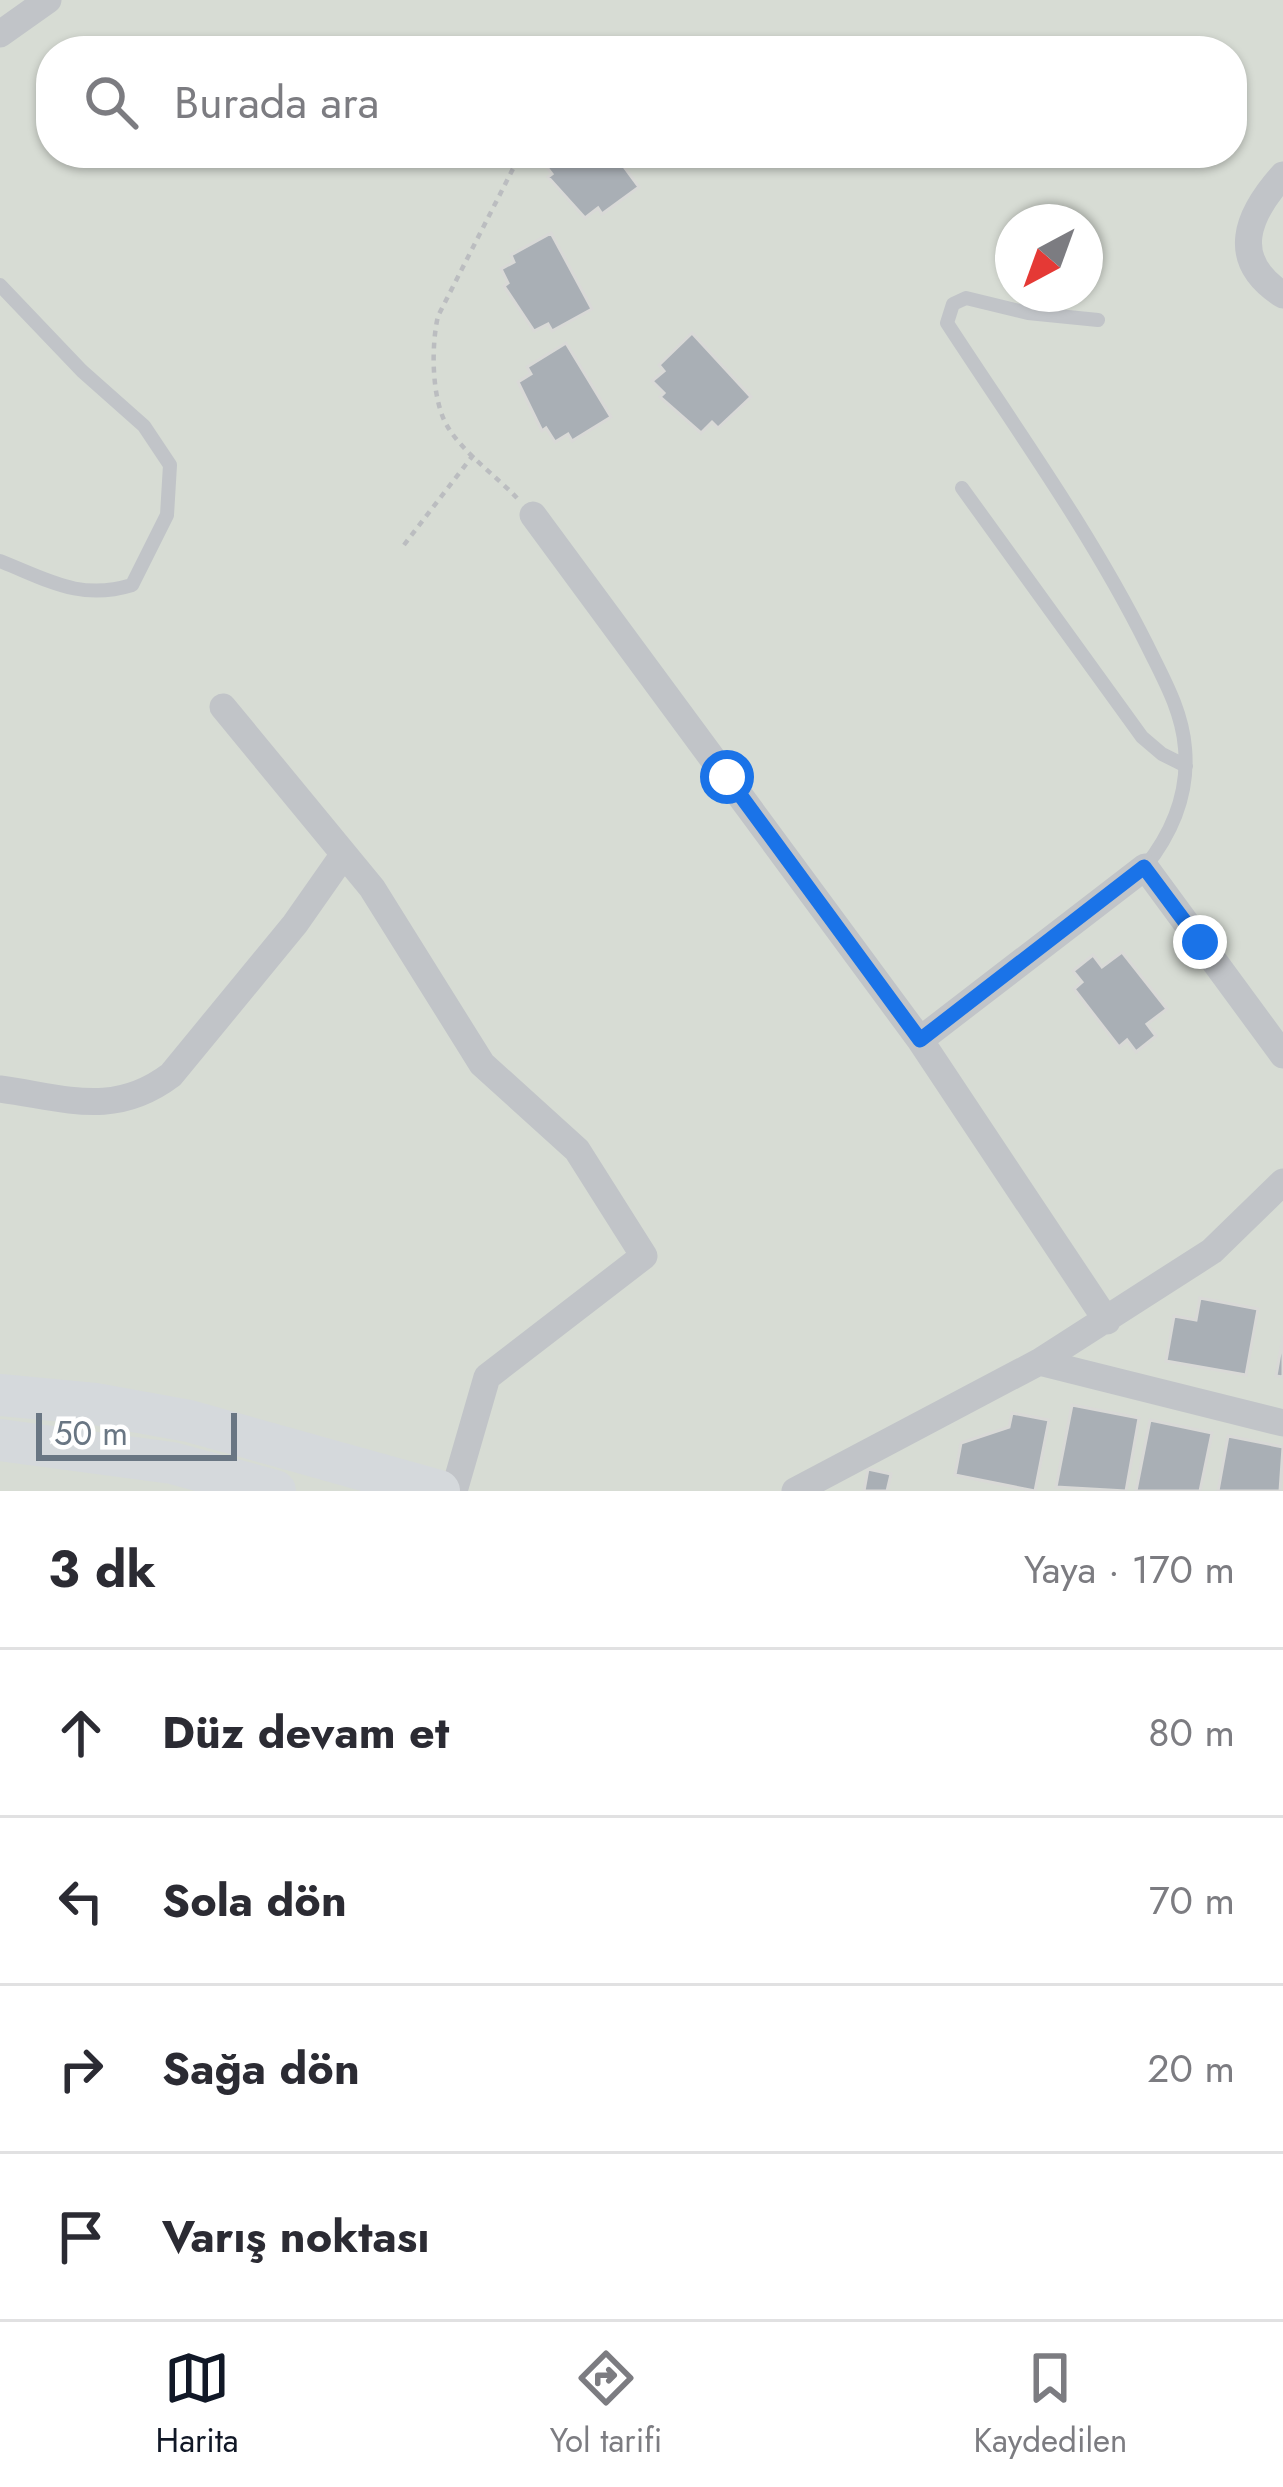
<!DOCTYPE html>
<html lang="tr">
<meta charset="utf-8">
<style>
body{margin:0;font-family:Jost,sans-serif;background:#f2f2f3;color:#2b2b33}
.compass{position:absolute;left:995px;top:204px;width:108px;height:108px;border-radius:50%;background:#fff;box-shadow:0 3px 9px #0004;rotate:221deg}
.scale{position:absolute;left:36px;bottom:30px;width:201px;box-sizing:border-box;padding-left:12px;border:6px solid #697683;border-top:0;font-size:33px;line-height:42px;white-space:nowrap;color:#697683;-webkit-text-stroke:9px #fff;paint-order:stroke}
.stop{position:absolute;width:36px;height:36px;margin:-27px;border:9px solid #1a73e8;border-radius:50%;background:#fff}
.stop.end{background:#1a73e8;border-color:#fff;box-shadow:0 3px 12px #0008}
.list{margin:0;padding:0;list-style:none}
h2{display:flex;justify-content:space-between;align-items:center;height:156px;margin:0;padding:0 48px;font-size:51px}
h2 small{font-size:39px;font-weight:400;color:#7c7c81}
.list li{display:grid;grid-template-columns:78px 1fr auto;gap:36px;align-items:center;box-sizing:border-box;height:168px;padding:0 48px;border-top:3px solid #e1e1e2}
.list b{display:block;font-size:45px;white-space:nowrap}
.list em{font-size:39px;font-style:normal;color:#7c7c81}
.icon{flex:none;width:66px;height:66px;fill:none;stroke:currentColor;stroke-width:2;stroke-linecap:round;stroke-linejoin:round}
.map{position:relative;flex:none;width:1283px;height:1491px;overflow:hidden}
.search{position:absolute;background:#fff;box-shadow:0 3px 9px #0004;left:36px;right:36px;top:36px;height:132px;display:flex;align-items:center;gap:30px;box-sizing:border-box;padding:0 42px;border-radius:48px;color:#7c7c81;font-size:45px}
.sheet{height:828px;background:#fff}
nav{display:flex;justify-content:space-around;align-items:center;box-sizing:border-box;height:168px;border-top:3px solid #e1e1e2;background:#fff;font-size:33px;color:#7c7c81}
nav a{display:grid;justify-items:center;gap:6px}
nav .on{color:#111827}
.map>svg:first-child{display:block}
</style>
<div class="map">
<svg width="1283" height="1491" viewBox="0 0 1283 1491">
<rect width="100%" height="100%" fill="#f7f7f5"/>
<!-- green -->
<path fill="#d7dcd4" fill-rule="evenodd" d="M0,0H1283V1491H0ZM51,51H1232V153H51ZM1013,222H1085V294H1013Z"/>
<!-- building -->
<path fill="#a9afb5" stroke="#d9d9d7" stroke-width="3" d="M554,153H614L639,187L602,214L598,208L585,218L548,177L552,174L542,161Z
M551,233L592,309L552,331L548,324L534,331L504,286L508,283L501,269L514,262L511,255Z
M692,333L751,397L718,428L712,422L701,433L660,397L664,393L652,381L664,371L659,365Z
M566,343L611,417L572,441L568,434L555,442L546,428L542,431L518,382L531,374L527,367Z
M1122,952L1167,1009L1147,1024L1156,1036L1136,1052L1127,1040L1119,1047L1074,989L1082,982L1073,971L1093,955L1102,967Z
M1200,1298L1258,1309L1246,1375L1166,1361L1174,1316L1196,1320Z
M1283,1336V1377L1276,1376Z
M1072,1405L1139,1418L1126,1491L1056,1487Z
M1012,1413L1049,1420L1035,1491L955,1475L961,1443L1009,1427Z
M1150,1420L1212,1433L1200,1491H1136Z
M1228,1436L1283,1447L1280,1491H1218Z
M868,1469L891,1474L887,1491H864Z"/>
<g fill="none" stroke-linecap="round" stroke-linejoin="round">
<!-- path -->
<path stroke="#bbbdc0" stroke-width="4.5" stroke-dasharray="6 6" stroke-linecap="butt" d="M517,498C496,476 465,454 449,429C431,402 431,346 438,316L521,153
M404,545L474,454"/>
<!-- lane -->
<path stroke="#c1c4c8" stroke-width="14" d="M0,285L82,371L144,426L170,465L167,515L132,585C80,601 48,580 0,561
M1098,320L1028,313L966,298L953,304L947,323C1016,429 1090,531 1147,645C1163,678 1182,710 1185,748C1189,793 1173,832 1145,867
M962,488L1142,737L1162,754L1186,766"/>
<!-- street -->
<path stroke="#c1c4c8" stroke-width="27" d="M0,34L48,0
M1283,175C1248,214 1227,259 1283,295
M533,515L920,1040L1145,867L1283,1055
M223,707L372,888L482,1064L577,1150L644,1256L487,1377L454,1491
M920,1040L1107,1321
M0,1089C66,1098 114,1118 171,1075L295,924L344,854
M1039,1362L1212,1251L1283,1182
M795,1491L1039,1362L1283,1423"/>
<!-- primary -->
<path stroke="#d5d9dc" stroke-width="42" d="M0,1395L95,1404L189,1421L439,1491
M0,1440L172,1463L275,1491"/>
</g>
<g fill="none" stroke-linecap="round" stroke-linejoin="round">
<!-- route -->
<path stroke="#1a73e8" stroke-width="15" d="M727,777L920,1040L1144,867L1200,942"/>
</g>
</svg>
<svg class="compass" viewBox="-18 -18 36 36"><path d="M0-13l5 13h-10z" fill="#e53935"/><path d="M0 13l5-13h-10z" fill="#7c7c81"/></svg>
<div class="scale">50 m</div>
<div class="stop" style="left:727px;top:777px"></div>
<div class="stop end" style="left:1200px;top:942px"></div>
<div class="search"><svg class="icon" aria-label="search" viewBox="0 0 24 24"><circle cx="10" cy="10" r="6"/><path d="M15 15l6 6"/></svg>Burada ara</div>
</div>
<section class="sheet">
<h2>3 dk<small>Yaya · 170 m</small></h2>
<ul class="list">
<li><svg class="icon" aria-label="ahead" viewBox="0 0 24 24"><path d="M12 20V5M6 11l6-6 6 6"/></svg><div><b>Düz devam et</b></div><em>80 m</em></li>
<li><svg class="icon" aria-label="left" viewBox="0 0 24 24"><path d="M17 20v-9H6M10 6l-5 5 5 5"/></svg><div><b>Sola dön</b></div><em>70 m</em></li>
<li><svg class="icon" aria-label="right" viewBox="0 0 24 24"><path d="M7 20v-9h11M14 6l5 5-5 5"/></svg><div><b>Sağa dön</b></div><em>20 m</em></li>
<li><svg class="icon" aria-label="arrive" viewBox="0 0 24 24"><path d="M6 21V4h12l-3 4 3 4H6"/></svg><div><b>Varış noktası</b></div></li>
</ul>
</section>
<nav>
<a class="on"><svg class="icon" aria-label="map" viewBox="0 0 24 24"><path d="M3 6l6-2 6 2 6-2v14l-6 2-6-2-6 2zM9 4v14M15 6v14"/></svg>Harita</a>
<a><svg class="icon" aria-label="directions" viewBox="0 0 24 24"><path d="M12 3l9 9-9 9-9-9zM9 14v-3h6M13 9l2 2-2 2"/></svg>Yol tarifi</a>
<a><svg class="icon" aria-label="saved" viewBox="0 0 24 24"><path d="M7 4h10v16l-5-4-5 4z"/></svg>Kaydedilen</a>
</nav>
